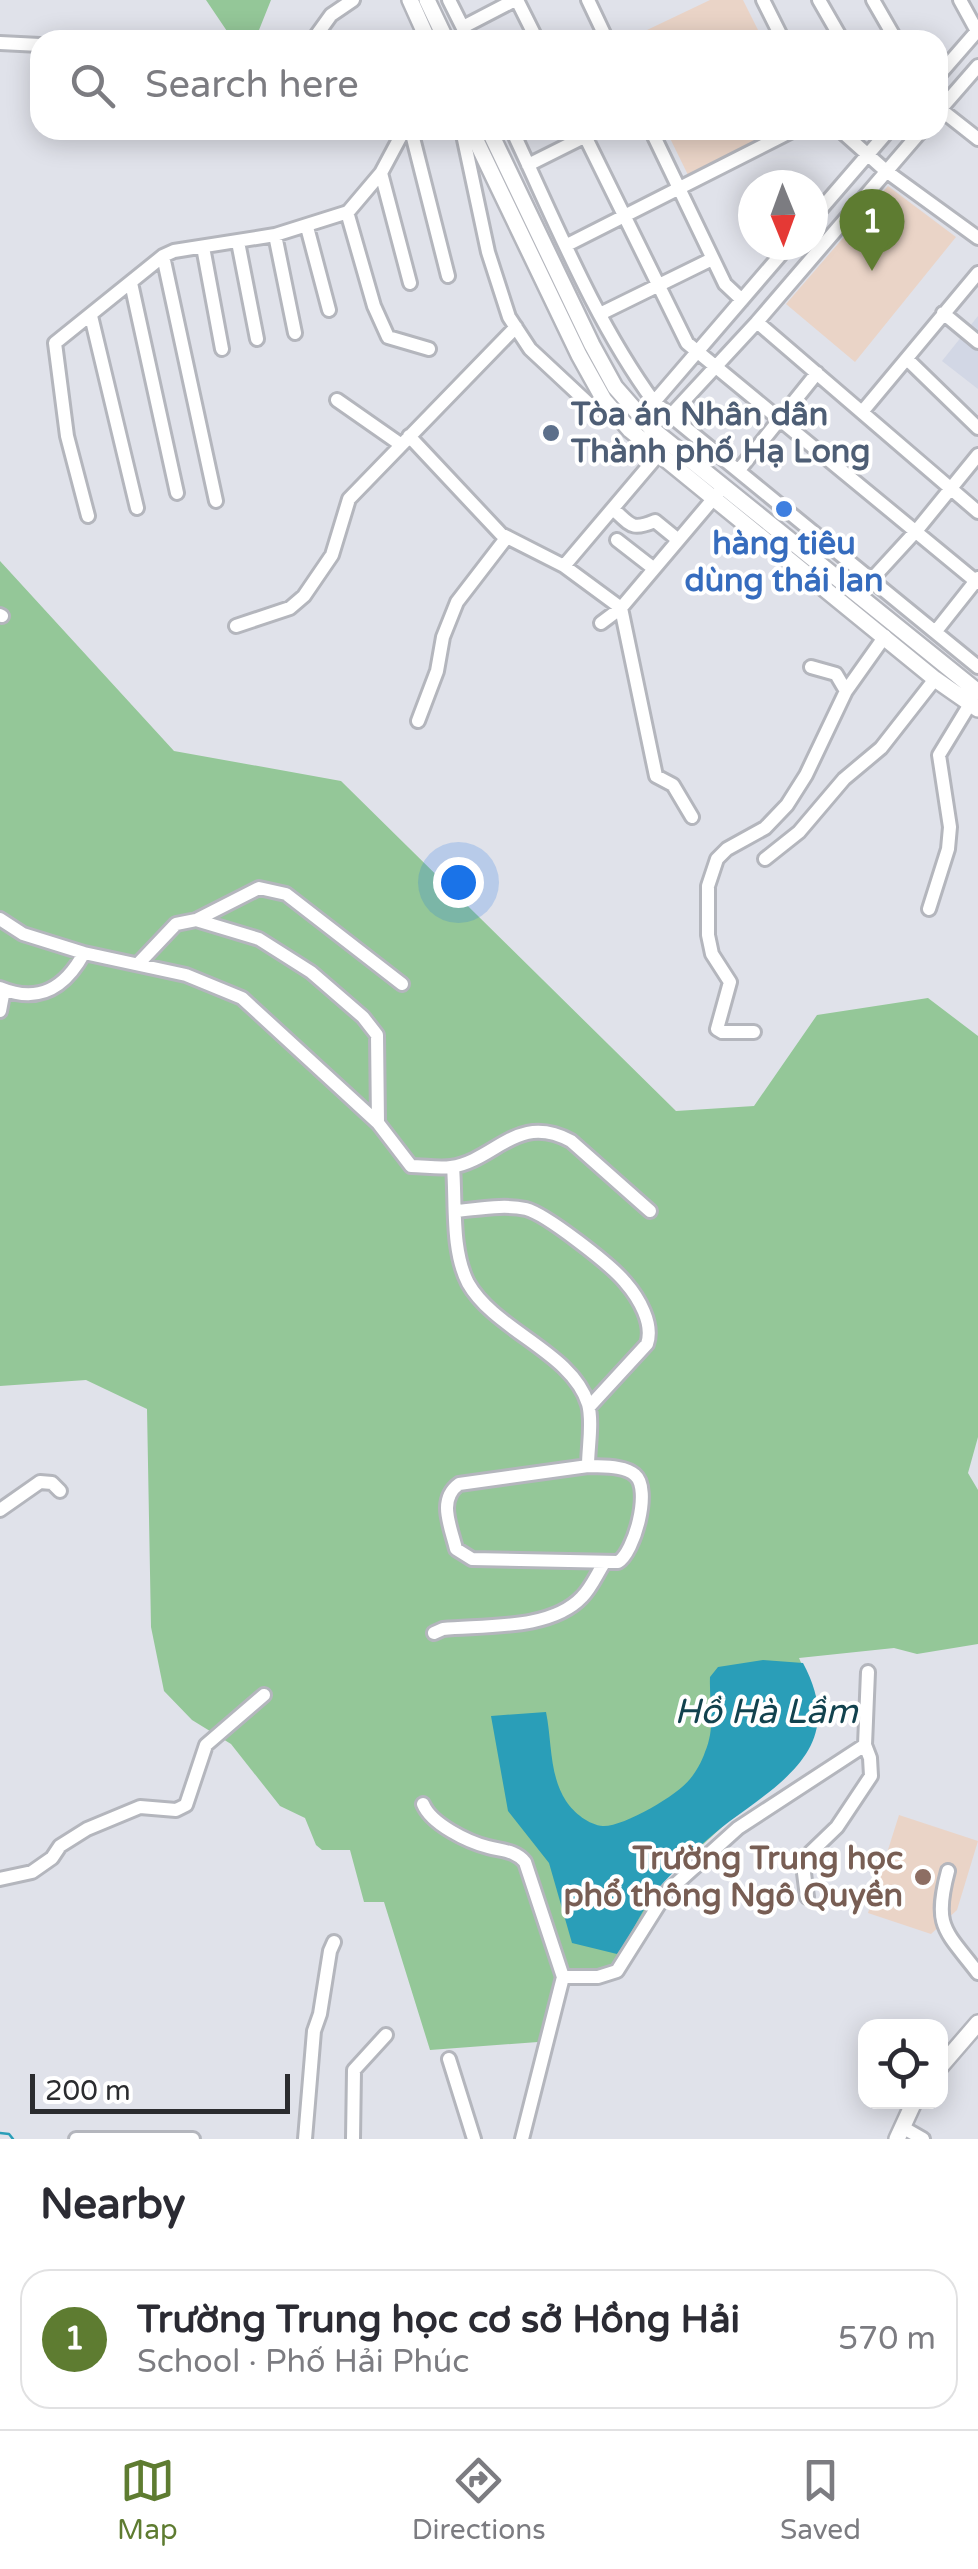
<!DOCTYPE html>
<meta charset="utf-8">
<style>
body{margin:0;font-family:"Varela Round",sans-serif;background:#f7f7f7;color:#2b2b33}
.controls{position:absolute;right:30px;bottom:30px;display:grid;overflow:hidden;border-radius:20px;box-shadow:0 5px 25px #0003}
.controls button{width:90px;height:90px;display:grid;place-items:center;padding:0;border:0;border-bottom:2px solid #e1e1e2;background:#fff;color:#2b2b33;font:50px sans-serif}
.compass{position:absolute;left:738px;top:170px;width:90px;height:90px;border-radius:50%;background:#fff;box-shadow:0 5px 25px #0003;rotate:179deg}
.scale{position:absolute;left:30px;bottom:25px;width:260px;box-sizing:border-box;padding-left:10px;border:5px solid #2b2c2f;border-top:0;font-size:28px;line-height:35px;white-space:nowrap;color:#2b2c2f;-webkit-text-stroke:8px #fff;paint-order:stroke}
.you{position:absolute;left:458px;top:882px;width:35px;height:35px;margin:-25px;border:8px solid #fff;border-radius:50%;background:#1a73e8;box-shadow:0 0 0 15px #1a73e833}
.badge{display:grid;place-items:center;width:65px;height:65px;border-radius:50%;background:#5e7c31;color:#fff;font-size:32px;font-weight:700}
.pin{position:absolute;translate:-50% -82px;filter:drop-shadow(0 2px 5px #0008)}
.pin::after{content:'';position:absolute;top:52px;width:35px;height:30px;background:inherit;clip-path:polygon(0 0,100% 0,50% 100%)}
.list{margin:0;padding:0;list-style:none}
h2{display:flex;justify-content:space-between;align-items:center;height:130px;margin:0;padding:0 40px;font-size:42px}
h2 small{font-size:32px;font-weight:400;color:#7c7c81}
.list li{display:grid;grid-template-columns:65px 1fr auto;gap:30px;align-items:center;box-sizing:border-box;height:140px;margin:0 20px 20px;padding:0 20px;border:2px solid #e1e1e2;border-radius:30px}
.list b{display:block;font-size:38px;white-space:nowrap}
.list p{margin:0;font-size:32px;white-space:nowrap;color:#7c7c81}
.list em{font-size:32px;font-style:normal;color:#7c7c81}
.icon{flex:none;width:55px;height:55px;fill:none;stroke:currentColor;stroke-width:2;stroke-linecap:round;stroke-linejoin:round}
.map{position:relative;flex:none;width:978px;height:2139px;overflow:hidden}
.search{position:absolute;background:#fff;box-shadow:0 5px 25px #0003;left:30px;right:30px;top:30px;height:110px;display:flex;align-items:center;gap:25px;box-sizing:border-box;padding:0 35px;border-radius:30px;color:#7c7c81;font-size:38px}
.sheet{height:290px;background:#fff}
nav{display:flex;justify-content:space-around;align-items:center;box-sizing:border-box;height:140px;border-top:2px solid #e1e1e2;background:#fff;font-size:28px;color:#7c7c81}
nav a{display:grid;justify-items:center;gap:5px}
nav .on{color:#5e7c31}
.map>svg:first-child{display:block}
</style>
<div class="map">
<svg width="978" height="2139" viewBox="0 0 978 2139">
<rect width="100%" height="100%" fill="#e0e2ea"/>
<!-- built -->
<path fill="#d2d7e5" d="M978,316V389L942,361Z"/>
<!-- education -->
<path fill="#ead4c7" d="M710,0H743L763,40H626Z
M666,130H780L688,175Z
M888,186L956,237L855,362L786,304Z
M899,1815L978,1841L957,1910L931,1934L868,1913Z"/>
<!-- green -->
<path fill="#94c798" d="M206,0H271L255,40H233Z
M0,561L174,751L341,781L676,1111L754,1106L817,1015L928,998L978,1036V1437L968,1473L978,1490V1644L917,1654L894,1648L799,1658L816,1697L722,1827L660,1884L616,1962L604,1974L558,1972L538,2042L430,2050L384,1902H364L350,1850H322L316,1845L305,1818L280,1806L231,1744L192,1720L164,1691L151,1627L147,1409L86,1380L0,1386Z"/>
<!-- water -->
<path fill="#2a9eb8" d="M763,1660L803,1663C846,1743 789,1778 730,1821C707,1838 683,1862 663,1883C644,1903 634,1932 617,1954L572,1943L549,1863L508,1811L491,1716L546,1712C552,1741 549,1775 566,1801C574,1813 589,1825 603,1826C623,1827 678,1795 690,1779C696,1772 702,1761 705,1752C716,1726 709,1704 710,1677L718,1667Z"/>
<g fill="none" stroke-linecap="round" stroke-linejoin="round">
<!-- stream -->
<path stroke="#2a9eb8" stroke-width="2.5" d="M0,2133L9,2134L13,2139"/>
<defs>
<path id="minor" d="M449,0L469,40
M517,0L537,40
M588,0L607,40
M763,0L783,40
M819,0L842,40
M873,0L896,40
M960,0L977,31
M463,27L515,0
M131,40H142
M313,40L331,15L353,0
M0,43L40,45
M938,76L978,30
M940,109L978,139
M938,112L978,66
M411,130L448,276
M462,130L488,252L509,317L530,349L589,404L617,415
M512,130C555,221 594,320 654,402L978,667
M582,130L687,343L978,583
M651,130L725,284L742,300
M840,130L886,171L978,238
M528,165L598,130
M381,173L410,283
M347,212L374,306L388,337L429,349
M813,218L889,130
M307,227L329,310
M275,235L295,333
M238,242L257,339
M567,245L794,130
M203,247L222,349
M163,256L216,501
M131,283L177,493
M943,313L978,342
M600,314L712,259
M91,316L137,508
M757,322L978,512
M907,359L978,428
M337,400L400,444
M654,402L789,245
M862,412L978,273
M669,417L757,322L922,130
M409,436L501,534L564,566L621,608L656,776L673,785L692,817
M739,470L817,373
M613,509C631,525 631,531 655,521L677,539
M88,516L67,436L55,343L163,256L174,251L275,235L348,212L381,173L404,130
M617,540L653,568
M564,566L658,455
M872,579L917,530L978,455
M0,615L2,616
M601,623L621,608L719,492
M236,626L290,608L304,596L332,555L349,499L516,327
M936,631L978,578
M811,667L836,674L846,691
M418,721L437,671L443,637L457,602L507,537
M765,859L799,832L844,779L881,748L935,679
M929,909L948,849L950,827L939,755L970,704
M0,919L23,934L84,953L186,975L242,998L378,1123L411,1166C424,1166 439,1169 451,1167C496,1160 517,1112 571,1141L650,1211
M196,920L259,888L286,894L402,984
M139,963L176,924L196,920L259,939L311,972L363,1017L377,1035L378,1123
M0,988C39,1004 65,988 84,953
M0,1011L4,990
M754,1032H722L717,1029L730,982L712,954L708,935V886L717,859L727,849L765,828L787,805L806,775L846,691L885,636
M453,1167C456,1203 451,1250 468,1283C495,1331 572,1352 588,1404C593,1422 588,1447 588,1466C602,1467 624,1465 635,1475C652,1489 634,1553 618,1562L472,1559L456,1549C451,1527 437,1500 459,1484L588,1466
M456,1211C479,1209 504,1204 526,1209C546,1214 611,1265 625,1282C639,1298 654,1324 647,1344L589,1407
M0,1510L40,1482L52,1483L60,1491
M434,1633L443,1629C486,1625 551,1630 582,1597C591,1588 597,1574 604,1563
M423,1804C431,1824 468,1842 488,1847C502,1851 515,1850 525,1862L563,1977
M948,1871C933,1927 945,1930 978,1973
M0,1879L32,1872L52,1858L60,1846L87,1829L140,1807L176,1810L186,1805L206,1745L264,1695
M807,1897L804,1873L809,1854L837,1827L871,1776L870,1758L865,1745L868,1672
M563,1977H598L617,1971L666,1893L738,1828L865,1745
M449,2059L474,2139
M902,2127L923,2139
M76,2139H193
M305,2139L314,2031L320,2014L330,1951L334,1942
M353,2139L354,2070L386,2035
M522,2139L563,1977"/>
<path id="major" d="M410,0L428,40
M427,0L446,40
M471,130L579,355L604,400L630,430L935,679L978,709
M489,130L592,345L615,387L651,428L978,692
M940,2067L978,2023
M897,2139L914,2102"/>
</defs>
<!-- minor casing -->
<use href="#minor" stroke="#b4b6bd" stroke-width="18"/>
<!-- major casing -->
<use href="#major" stroke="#b4b6bd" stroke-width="20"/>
<!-- minor -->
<use href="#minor" stroke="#fff" stroke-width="12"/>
<!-- major -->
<use href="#major" stroke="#fff" stroke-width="15"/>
</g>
<!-- markers -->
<circle fill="#5c6f8a" stroke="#fff" stroke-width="4" cx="551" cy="433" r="10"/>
<circle fill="#3f7fe0" stroke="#fff" stroke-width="4" cx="784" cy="509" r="10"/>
<circle fill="#8d6e63" stroke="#fff" stroke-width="4" cx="923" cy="1877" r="10"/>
<g text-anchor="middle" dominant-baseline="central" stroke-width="8" stroke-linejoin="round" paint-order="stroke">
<!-- service labels -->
<g font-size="32" font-weight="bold" fill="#4e5e75" stroke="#fff" text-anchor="start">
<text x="571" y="415">Tòa án Nhân dân<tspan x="571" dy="37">Thành phố Hạ Long</tspan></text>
</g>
<!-- shop labels -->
<g font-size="32" font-weight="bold" fill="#366cbe" stroke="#fff">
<text x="784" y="544">hàng tiêu<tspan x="784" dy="37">dùng thái lan</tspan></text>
</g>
<!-- education labels -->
<g font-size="32" font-weight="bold" fill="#785e54" stroke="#fff" text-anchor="end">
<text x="903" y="1859">Trường Trung học<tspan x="903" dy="37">phổ thông Ngô Quyền</tspan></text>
</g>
<!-- water labels -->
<g font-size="35" font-style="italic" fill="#12424e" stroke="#fff">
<text x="766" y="1712">Hồ Hà Lầm</text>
</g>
</g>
</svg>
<div class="controls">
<button><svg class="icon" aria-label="locate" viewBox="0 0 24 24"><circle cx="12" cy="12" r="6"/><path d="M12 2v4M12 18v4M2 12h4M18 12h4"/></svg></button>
</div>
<svg class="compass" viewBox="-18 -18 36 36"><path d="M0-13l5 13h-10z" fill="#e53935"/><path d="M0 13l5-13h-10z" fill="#7c7c81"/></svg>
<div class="scale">200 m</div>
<div class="you"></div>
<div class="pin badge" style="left:872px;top:271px">1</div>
<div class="search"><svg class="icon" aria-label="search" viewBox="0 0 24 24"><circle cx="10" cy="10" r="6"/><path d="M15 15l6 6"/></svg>Search here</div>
</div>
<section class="sheet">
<h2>Nearby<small></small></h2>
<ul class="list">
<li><span class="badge">1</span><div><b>Trường Trung học cơ sở Hồng Hải</b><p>School · Phố Hải Phúc</p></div><em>570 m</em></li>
</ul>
</section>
<nav>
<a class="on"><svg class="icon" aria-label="map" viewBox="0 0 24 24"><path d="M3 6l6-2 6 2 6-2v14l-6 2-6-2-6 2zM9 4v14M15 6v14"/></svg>Map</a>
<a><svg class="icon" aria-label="directions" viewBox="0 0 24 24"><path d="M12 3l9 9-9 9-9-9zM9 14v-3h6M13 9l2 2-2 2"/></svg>Directions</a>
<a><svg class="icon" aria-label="saved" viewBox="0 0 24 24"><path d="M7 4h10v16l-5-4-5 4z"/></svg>Saved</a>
</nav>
